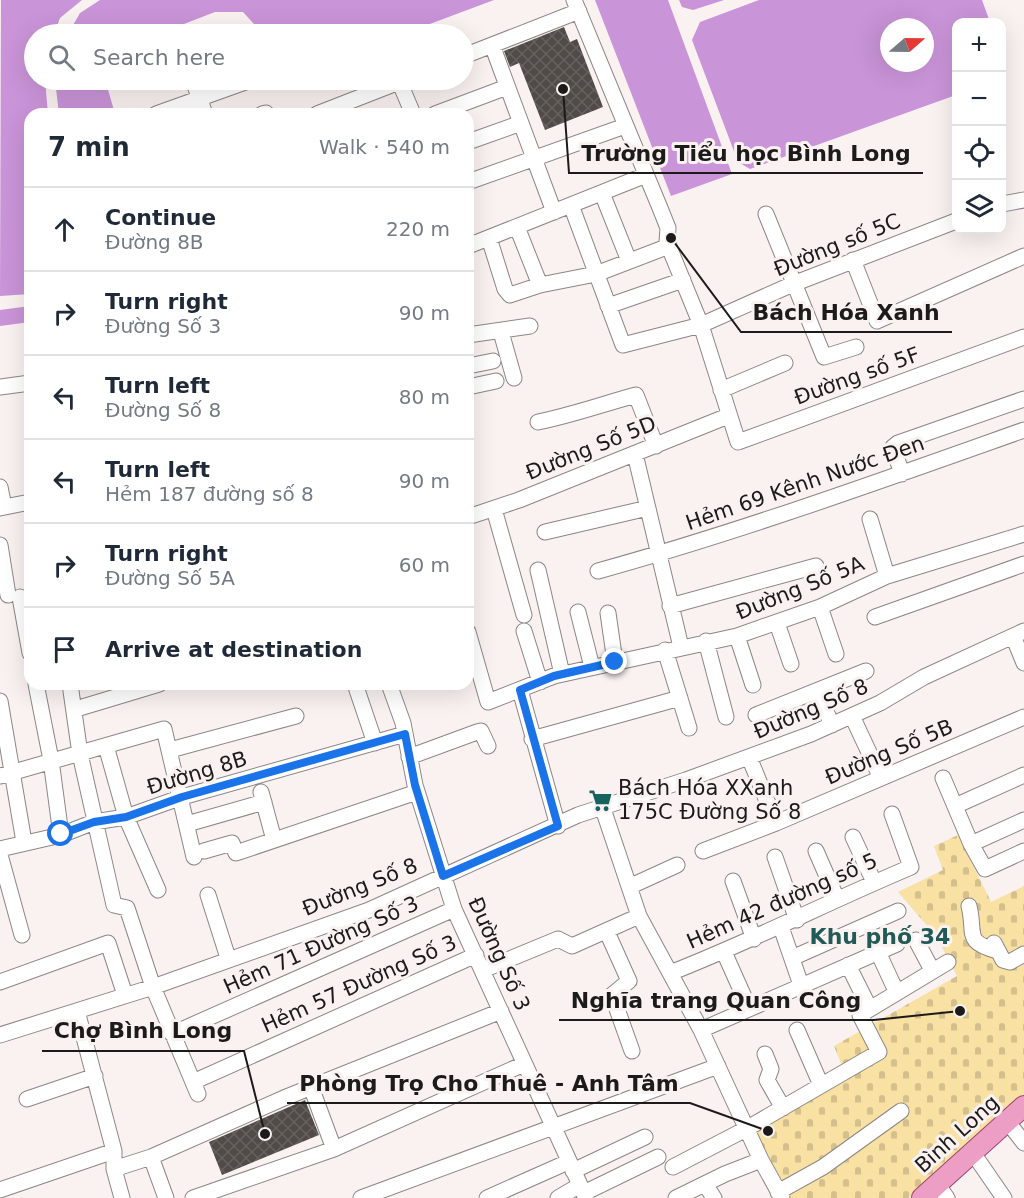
<!DOCTYPE html>
<meta charset="utf-8">
<style>
body{margin:0;font-family:"DejaVu Sans",sans-serif;background:#f2f2f3;color:#1f2937}
.controls{position:absolute;right:18px;top:18px;display:grid;overflow:hidden;border-radius:12px;box-shadow:0 6px 24px #0002}
.controls button{width:54px;height:54px;display:grid;place-items:center;padding:0;border:0;border-bottom:2px solid #e0e1e3;background:#fff;color:#1f2937;font:30px sans-serif}
.compass{position:absolute;left:880px;top:18px;width:54px;height:54px;border-radius:50%;background:#fff;box-shadow:0 6px 24px #0002;rotate:70deg}
.stop{position:absolute;width:18px;height:18px;margin:-14px;border:4px solid #1a73e8;border-radius:50%;background:#fff}
.stop.end{background:#1a73e8;border-color:#fff;box-shadow:0 2px 6px #0008}
.list{margin:0;padding:0;list-style:none}
h2{display:flex;justify-content:space-between;align-items:center;height:78px;margin:0;padding:0 24px;font-size:26px}
h2 small{font-size:20px;font-weight:400;color:#747a83}
.list li{display:grid;grid-template-columns:39px 1fr auto;gap:18px;align-items:center;box-sizing:border-box;height:84px;padding:0 24px;border-top:2px solid #e0e1e3}
.list b{display:block;font-size:22px;white-space:nowrap}
.list p{margin:0;font-size:20px;white-space:nowrap;color:#747a83}
.list em{font-size:20px;font-style:normal;color:#747a83}
.icon{flex:none;width:33px;height:33px;fill:none;stroke:currentColor;stroke-width:2;stroke-linecap:round;stroke-linejoin:round}
.map{position:relative;flex:none;width:1024px;height:1198px;overflow:hidden}
.search{position:absolute;background:#fff;box-shadow:0 6px 24px #0002;left:24px;top:24px;width:450px;height:66px;display:flex;align-items:center;gap:15px;box-sizing:border-box;padding:0 21px;border-radius:33px;color:#747a83;font-size:22px}
.panel{position:absolute;background:#fff;box-shadow:0 6px 24px #0002;left:24px;top:108px;width:450px;height:582px;border-radius:18px}
.map>svg:first-child{display:block}
</style>
<div class="map">
<svg width="1024" height="1198" viewBox="0 0 1024 1198">
<defs>
<pattern id="cemetery-stones" width="16" height="16" patternUnits="userSpaceOnUse" patternTransform="scale(1.5)"><rect width="16" height="16" fill="#f8e1a3"/><path d="M2 7V4a2 2 0 0 1 4 0v3zM10 15v-3a2 2 0 0 1 4 0v3z" fill="#d4c08c"/></pattern>
<pattern id="building-cross-hatch" width="8" height="8" patternUnits="userSpaceOnUse" patternTransform="scale(1.5)"><rect width="8" height="8" fill="#504b47"/><path d="M0 0l8 8M0 8l8-8" fill="none" stroke="#65615e"/></pattern>
</defs>
<rect width="100%" height="100%" fill="#faf1f1"/>
<!-- cemetery -->
<path fill="url(#cemetery-stones)" d="M958,835L991,902L1024,886V1096L909,1198H788L752,1129L847,1078L834,1046L957,976L936,936L898,892L943,870L934,846Z"/>
<!-- water -->
<path fill="#ca94d8" fill-rule="evenodd" d="M1,0H82L60,18L54,34H34V80H45L48,114H30V294L0,296Z
M100,0H494L403,34H263L243,12H215L158,34H68L80,13Z
M595,0H668L732,174L671,196Z
M679,0H724L693,10L682,7Z
M759,0H982L990,22H956V95L750,169L738,162L692,40L700,22ZM889,27H925V63H889Z
M55,80H108L107,86L115,114H59Z
M30,306V322L0,326V310Z"/>
<!-- building -->
<path fill="url(#building-cross-hatch)" d="M564,27L570,42L577,39L603,107L545,130L519,63L510,67L504,51Z
M305,1100L319,1135L222,1175L209,1142Z"/>
<g fill="none" stroke-linecap="round" stroke-linejoin="round">
<defs>
<path id="minor" d="M574,0L660,208L668,228L667,242L701,325L738,442L1024,337
M492,45L554,212
M464,56L579,11
M193,80L205,114
M399,81L413,114
M156,114L251,80
M262,114L266,113
M317,114L404,80
M435,114L507,87
M468,142L521,123
M468,182L625,126
M602,193L629,261
M1002,204L1024,200
M571,205L623,345L701,325L793,284L956,221
M766,214L824,357L856,347
M517,227L540,285
M489,238L505,289L510,295L540,285L596,274L669,246
M468,246L646,175
M853,260L877,321L1024,256
M608,306L683,280
M501,332L514,378
M468,335L530,326
M468,366L493,361
M0,387L30,383
M468,387L496,381
M721,390L785,363
M538,422C572,415 603,404 636,395L656,446
M635,454L681,647
M902,474L893,447L898,443L1024,399
M0,487L4,507
M0,508L30,502
M494,509L524,615
M468,517L519,500L728,416
M870,519L887,576
M545,532L648,508
M0,545L8,595
M538,570L562,674
M598,571C742,531 883,480 1024,430
M20,597L30,653
M670,606L816,566
M820,607L836,654
M578,612L592,667
M608,613L615,662
M875,617L1024,564
M777,623L791,664
M524,631L540,682
M468,632L488,702L554,676L737,636L820,607L887,576L1024,534
M737,636L753,685
M1013,636L1024,663
M706,641L726,717
M665,650L689,728
M36,684L51,760L61,835
M70,684L80,754L114,905L127,908L153,987L198,1094
M355,684L375,743
M389,684L403,723L415,785L454,909L586,1198
M520,690L558,826
M817,691L832,725
M0,701L24,842
M76,709L159,684
M756,715L866,671
M852,716L881,778
M532,739L680,698
M106,746L126,817L158,890
M170,750L296,716
M409,757L477,732L481,731L488,746
M749,757L776,823
M0,776L164,729L194,857
M943,778L971,844L1024,820
M261,792L274,840
M602,806L639,916L701,1030L761,1160L782,1198
M955,806L1024,775
M187,824L264,802
M853,837L874,882
M971,844L985,869L1024,851
M0,849L61,835L94,822L126,817L182,797L405,734
M204,851L232,843L236,853L417,792
M703,851L776,823L1024,717
M816,851L837,899
M0,855L22,935
M775,857L797,920
M733,881L754,939
M631,886L677,865
M208,895L228,958
M969,906C976,934 963,942 998,951
M781,927L801,985
M607,932L629,981L612,995L632,1051
M916,940L932,970
M994,943L1003,960L1010,962L1024,954
M724,952L749,1008
M878,952L896,991
M792,958L898,911
M848,965L869,1007
M483,970L558,939L572,946L639,916
M670,973C752,941 830,901 911,867L892,814
M0,982L108,943L125,995
M77,1011L114,1151V1169L151,1157L284,1098L501,1011
M701,1030L897,944
M797,1030L821,1085
M172,1034L454,909
M0,1035L153,987L369,910L578,815L686,780L811,734L880,703L924,677L1024,631
M765,1054L771,1069L767,1080L783,1108
M193,1082L476,955
M311,1087L334,1149
M27,1099L95,1076
M1007,1121L1024,1143
M973,1153L1004,1198
M151,1157L166,1198
M673,1167L746,1129L879,1052L860,1015L948,962
M114,1169L122,1198
M573,1171L645,1137
M705,1184L714,1198
M938,1185L947,1198
M0,1190L114,1151
M778,1192L823,1167L901,1111
M584,1193L658,1157
M193,1198L334,1149L524,1064
M361,1198L718,1066
M487,1198L568,1162
M558,1198L580,1185
M676,1198L725,1174L761,1160"/>
<path id="major" d="M922,1198L1024,1106"/>
</defs>
<!-- minor casing -->
<use href="#minor" stroke="#8d8685" stroke-width="17"/>
<!-- major casing -->
<use href="#major" stroke="#9b466f" stroke-width="22"/>
<!-- minor -->
<use href="#minor" stroke="#fff" stroke-width="15"/>
<!-- major -->
<use href="#major" stroke="#ec9ec4" stroke-width="20"/>
</g>
<g fill="none" stroke-linecap="round" stroke-linejoin="round">
<!-- route -->
<path stroke="#1a73e8" stroke-width="8" d="M61,834L94,822L126,817L182,797L405,734L415,785L443,876L558,826L520,690L554,676L615,662"/>
</g>
<!-- icons -->
<defs>
<symbol id="supermarket-bare" viewBox="-9 -9 18 18"><path d="M-6-5.5h2.5l.6 2H6L4.5 2H-2.5L-4.4-4H-6ZM-1.5 3.2a1.3 1.3 0 1 0 .1 0ZM3 3.2a1.3 1.3 0 1 0 .1 0Z" fill="#17645f" stroke="#faf1f1" stroke-width="2.5" paint-order="stroke"/></symbol>
</defs>
<g fill-rule="evenodd">
<use href="#supermarket-bare" x="584" y="784" width="33" height="33"/>
</g>
<g text-anchor="middle" dominant-baseline="central" stroke-width="6" stroke-linejoin="round" paint-order="stroke">
<!-- street labels -->
<g font-size="21" fill="#1d1a1a" stroke="#faf1f1">
<text transform="translate(837 245) rotate(-22)">Đường số 5C</text>
<text transform="translate(857 376) rotate(-20)">Đường số 5F</text>
<text transform="translate(591 448) rotate(-22)">Đường Số 5D</text>
<text transform="translate(805 483) rotate(-19)">Hẻm 69 Kênh Nước Đen</text>
<text transform="translate(800 588) rotate(-22)">Đường Số 5A</text>
<text transform="translate(811 709) rotate(-23)">Đường Số 8</text>
<text transform="translate(889 752) rotate(-23)">Đường Số 5B</text>
<text transform="translate(197 773) rotate(-17)">Đường 8B</text>
<text transform="translate(360 887) rotate(-22)">Đường Số 8</text>
<text transform="translate(782 901) rotate(-24)">Hẻm 42 đường số 5</text>
<text transform="translate(321 945) rotate(-24)">Hẻm 71 Đường Số 3</text>
<text transform="translate(499 954) rotate(66)">Đường Số 3</text>
<text transform="translate(359 984) rotate(-24)">Hẻm 57 Đường Số 3</text>
<text transform="translate(957 1134) rotate(-42)">Bình Long</text>
</g>
<!-- poi labels -->
<g font-size="21" fill="#1d1a1a" stroke="#faf1f1" text-anchor="start">
<text x="618" y="788">Bách Hóa XXanh<tspan x="618" dy="24">175C Đường Số 8</tspan></text>
</g>
<!-- neighbourhood labels -->
<g font-size="22" font-weight="bold" fill="#215a56" stroke="#faf1f1">
<text x="880" y="936">Khu phố 34</text>
</g>
</g>
<!-- callouts -->
<path fill="none" stroke="#1d1a1a" stroke-width="2" d="M563 89L569 173H923M671 238L741 332H952M960 1011L874 1020H559M265 1134L244 1051H42M768 1131L690 1103H287"/>
<g fill="#1d1a1a" stroke="#faf1f1" stroke-width="2">
<circle cx="563" cy="89" r="6"/>
<circle cx="671" cy="238" r="6"/>
<circle cx="960" cy="1011" r="6"/>
<circle cx="265" cy="1134" r="6"/>
<circle cx="768" cy="1131" r="6"/>
</g>
<g font-size="22" text-anchor="middle" font-weight="bold" fill="#1d1a1a" stroke="#faf1f1" stroke-width="6" stroke-linejoin="round" paint-order="stroke">
<text x="746" y="161">Trường Tiểu học Bình Long</text>
<text x="846" y="320">Bách Hóa Xanh</text>
<text x="716" y="1008">Nghĩa trang Quan Công</text>
<text x="143" y="1038">Chợ Bình Long</text>
<text x="489" y="1091">Phòng Trọ Cho Thuê - Anh Tâm</text>
</g>
</svg>
<div class="controls">
<button>+</button>
<button>−</button>
<button><svg class="icon" aria-label="locate" viewBox="0 0 24 24"><circle cx="12" cy="12" r="6"/><path d="M12 2v4M12 18v4M2 12h4M18 12h4"/></svg></button>
<button><svg class="icon" aria-label="layers" viewBox="0 0 24 24"><path d="M12 4l9 5-9 5-9-5zM3 14l9 5 9-5"/></svg></button>
</div>
<svg class="compass" viewBox="-18 -18 36 36"><path d="M0-13l5 13h-10z" fill="#e53935"/><path d="M0 13l5-13h-10z" fill="#747a83"/></svg>
<div class="stop" style="left:61px;top:834px"></div>
<div class="stop end" style="left:615px;top:662px"></div>
<div class="search"><svg class="icon" aria-label="search" viewBox="0 0 24 24"><circle cx="10" cy="10" r="6"/><path d="M15 15l6 6"/></svg>Search here</div>
<section class="panel">
<h2>7 min<small>Walk · 540 m</small></h2>
<ul class="list">
<li><svg class="icon" aria-label="ahead" viewBox="0 0 24 24"><path d="M12 20V5M6 11l6-6 6 6"/></svg><div><b>Continue</b><p>Đường 8B</p></div><em>220 m</em></li>
<li><svg class="icon" aria-label="right" viewBox="0 0 24 24"><path d="M7 20v-9h11M14 6l5 5-5 5"/></svg><div><b>Turn right</b><p>Đường Số 3</p></div><em>90 m</em></li>
<li><svg class="icon" aria-label="left" viewBox="0 0 24 24"><path d="M17 20v-9H6M10 6l-5 5 5 5"/></svg><div><b>Turn left</b><p>Đường Số 8</p></div><em>80 m</em></li>
<li><svg class="icon" aria-label="left" viewBox="0 0 24 24"><path d="M17 20v-9H6M10 6l-5 5 5 5"/></svg><div><b>Turn left</b><p>Hẻm 187 đường số 8</p></div><em>90 m</em></li>
<li><svg class="icon" aria-label="right" viewBox="0 0 24 24"><path d="M7 20v-9h11M14 6l5 5-5 5"/></svg><div><b>Turn right</b><p>Đường Số 5A</p></div><em>60 m</em></li>
<li><svg class="icon" aria-label="arrive" viewBox="0 0 24 24"><path d="M6 21V4h12l-3 4 3 4H6"/></svg><div><b>Arrive at destination</b></div></li>
</ul>
</section>
</div>
